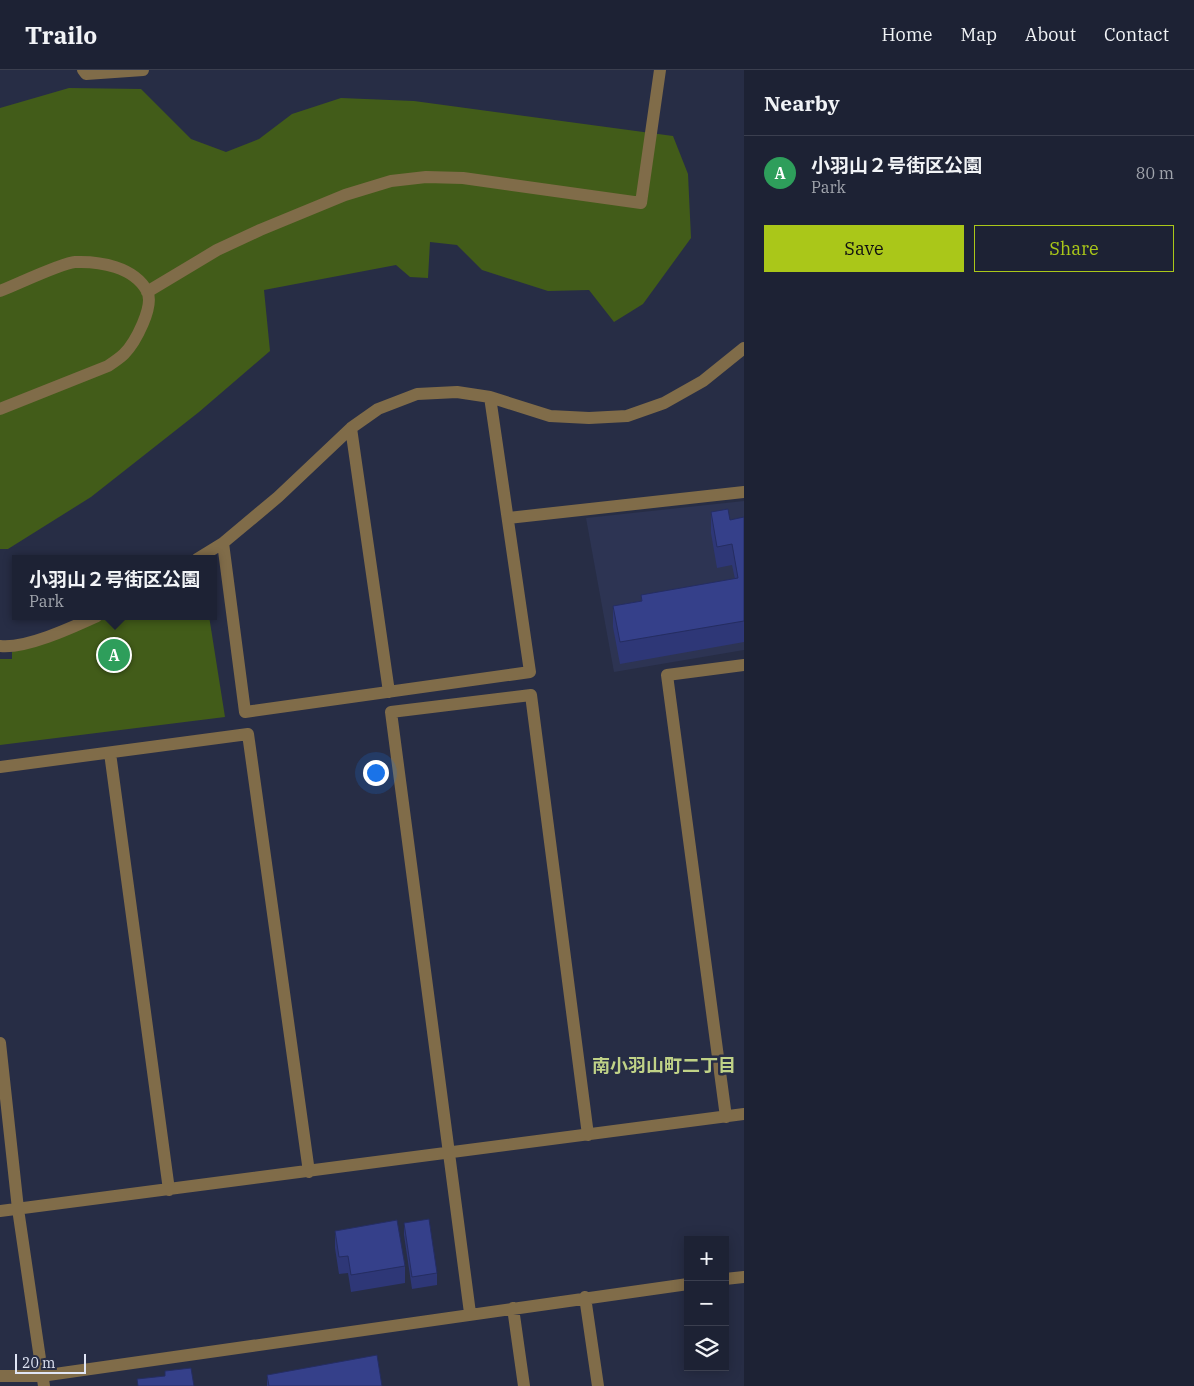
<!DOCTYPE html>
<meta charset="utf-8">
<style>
body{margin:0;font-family:"IBM Plex Serif","Noto Sans JP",serif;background:#252a3c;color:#f1f3f6}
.controls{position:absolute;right:15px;bottom:15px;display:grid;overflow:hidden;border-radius:0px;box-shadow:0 2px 12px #0003}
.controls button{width:45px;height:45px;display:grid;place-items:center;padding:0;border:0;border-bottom:1px solid #3b3f4f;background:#1d2234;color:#f1f3f6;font:25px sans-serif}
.scale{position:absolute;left:15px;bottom:12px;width:71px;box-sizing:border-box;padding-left:5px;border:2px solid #e0e5f5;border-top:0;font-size:14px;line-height:18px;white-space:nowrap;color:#e0e5f5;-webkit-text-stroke:4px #272d45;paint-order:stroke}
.you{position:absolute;left:375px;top:702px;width:18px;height:18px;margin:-12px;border:4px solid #fff;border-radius:50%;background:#1a73e8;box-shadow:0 0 0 8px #1a73e833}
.badge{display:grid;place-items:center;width:32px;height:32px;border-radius:50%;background:#aac719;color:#fff;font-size:16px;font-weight:700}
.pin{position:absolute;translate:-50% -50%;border:2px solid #fff;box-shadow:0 1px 5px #0006}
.popup{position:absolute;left:12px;top:485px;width:205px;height:65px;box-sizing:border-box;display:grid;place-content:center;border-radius:0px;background:#1d2234;filter:drop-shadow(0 1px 4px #0005);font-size:16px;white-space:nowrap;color:#a0a4ac}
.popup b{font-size:19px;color:#f1f3f6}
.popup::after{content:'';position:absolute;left:50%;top:100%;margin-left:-10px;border:10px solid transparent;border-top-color:#1d2234}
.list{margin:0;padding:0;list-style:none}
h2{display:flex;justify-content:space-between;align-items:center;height:65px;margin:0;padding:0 20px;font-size:21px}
h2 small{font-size:16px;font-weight:400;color:#a0a4ac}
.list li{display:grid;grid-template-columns:32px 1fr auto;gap:15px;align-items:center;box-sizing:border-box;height:75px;padding:0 20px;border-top:1px solid #3b3f4f}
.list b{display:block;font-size:19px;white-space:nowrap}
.list p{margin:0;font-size:16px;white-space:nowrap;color:#a0a4ac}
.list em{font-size:16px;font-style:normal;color:#a0a4ac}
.actions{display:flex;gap:10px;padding:15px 20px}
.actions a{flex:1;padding:11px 0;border:1px solid #aac719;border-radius:0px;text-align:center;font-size:18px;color:#aac719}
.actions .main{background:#aac719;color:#111}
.icon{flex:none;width:28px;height:28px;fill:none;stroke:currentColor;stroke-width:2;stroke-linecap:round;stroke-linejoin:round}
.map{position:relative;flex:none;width:744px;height:1316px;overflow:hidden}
header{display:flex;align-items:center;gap:30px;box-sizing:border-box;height:70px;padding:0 25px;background:#1d2234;border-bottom:1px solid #3b3f4f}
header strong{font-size:24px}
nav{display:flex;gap:28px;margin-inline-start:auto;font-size:18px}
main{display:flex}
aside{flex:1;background:#1d2234}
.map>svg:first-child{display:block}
</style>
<header>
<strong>Trailo</strong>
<nav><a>Home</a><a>Map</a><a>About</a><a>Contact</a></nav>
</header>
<main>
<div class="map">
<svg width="744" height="1316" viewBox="0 0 744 1316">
<rect width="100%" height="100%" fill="#272d45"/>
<!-- built -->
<path fill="#2d3453" d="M744,431V580L614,602L586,448Z"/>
<!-- green -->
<path fill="#425c19" d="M69,18L141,19L191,69L226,82L259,69L292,44L341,28L414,31L673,66L688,104L691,168L643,234L614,252L589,220L548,221L482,200L457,175L430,172L428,208L410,207L396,195L264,220L270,281L199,342L91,427L8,479H0V38Z
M108,546H209L225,647L0,675V589H12V582L69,563Z"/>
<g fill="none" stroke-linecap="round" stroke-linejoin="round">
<!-- minor -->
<path stroke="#806c49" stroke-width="12" d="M83,0L86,4L143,0
M0,221C16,215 61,193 75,192C100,191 134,197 147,221C155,236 135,273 124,284C120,288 114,292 108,296L0,339
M147,222L217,180L260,160L345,125L391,111L426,107L463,108L641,133L660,0
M351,358L389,622
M508,448L744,422
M223,473L245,642L530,602L490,327
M197,489L223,473L278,427L351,358L378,339L417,324L457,322L490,327L550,346L589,348L627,346L664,333L703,311L744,278
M0,576C26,579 73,557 97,546
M110,683L169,1120
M0,697L248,664L309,1102
M0,973L18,1139L44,1316
M726,1047L667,605L744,595
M0,1141L744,1044
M725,1209L744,1207
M585,1227L598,1316
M513,1238L524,1316
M470,1243L391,642L531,625L588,1065
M0,1306H41L688,1214"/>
</g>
<!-- wall -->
<path fill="#2e3777" d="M711,442L730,450L744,447V572L620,594L613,557V536L641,531V525L735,509L732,495L717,498L711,463Z
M404,1153L437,1203V1215L412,1219L404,1165Z
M335,1161L405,1196V1213L351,1222L348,1203L339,1204L335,1178Z
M267,1305L382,1316H267Z"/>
<!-- building -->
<path fill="#35408a" stroke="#252d61" d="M728,439L730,450L744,447V551L620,572L613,536L642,531L641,525L738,508L732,474L717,477L711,442Z
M429,1149L437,1203L412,1207L404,1153Z
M397,1150L405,1196L351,1205L348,1186L339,1187L335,1161Z
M377,1285L382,1316H269L267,1305Z
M191,1298L194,1316H138L137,1309L165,1306V1301Z"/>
<g text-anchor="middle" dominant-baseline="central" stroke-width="5" stroke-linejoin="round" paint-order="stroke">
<!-- neighbourhood labels -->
<g font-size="18" font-weight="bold" fill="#c0d287" stroke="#272d45">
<text x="664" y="995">南小羽山町二丁目</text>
</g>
</g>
</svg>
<div class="controls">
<button>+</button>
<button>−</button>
<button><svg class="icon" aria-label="layers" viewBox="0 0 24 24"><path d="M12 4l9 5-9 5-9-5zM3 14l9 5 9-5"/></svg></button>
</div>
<div class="scale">20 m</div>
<div class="you"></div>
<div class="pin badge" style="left:114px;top:585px;background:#2e9e5b">A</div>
<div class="popup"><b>小羽山２号街区公園</b>Park</div>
</div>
<aside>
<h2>Nearby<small></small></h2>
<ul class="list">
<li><span class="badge" style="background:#2e9e5b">A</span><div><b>小羽山２号街区公園</b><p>Park</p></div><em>80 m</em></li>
</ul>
<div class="actions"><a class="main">Save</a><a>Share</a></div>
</aside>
</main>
